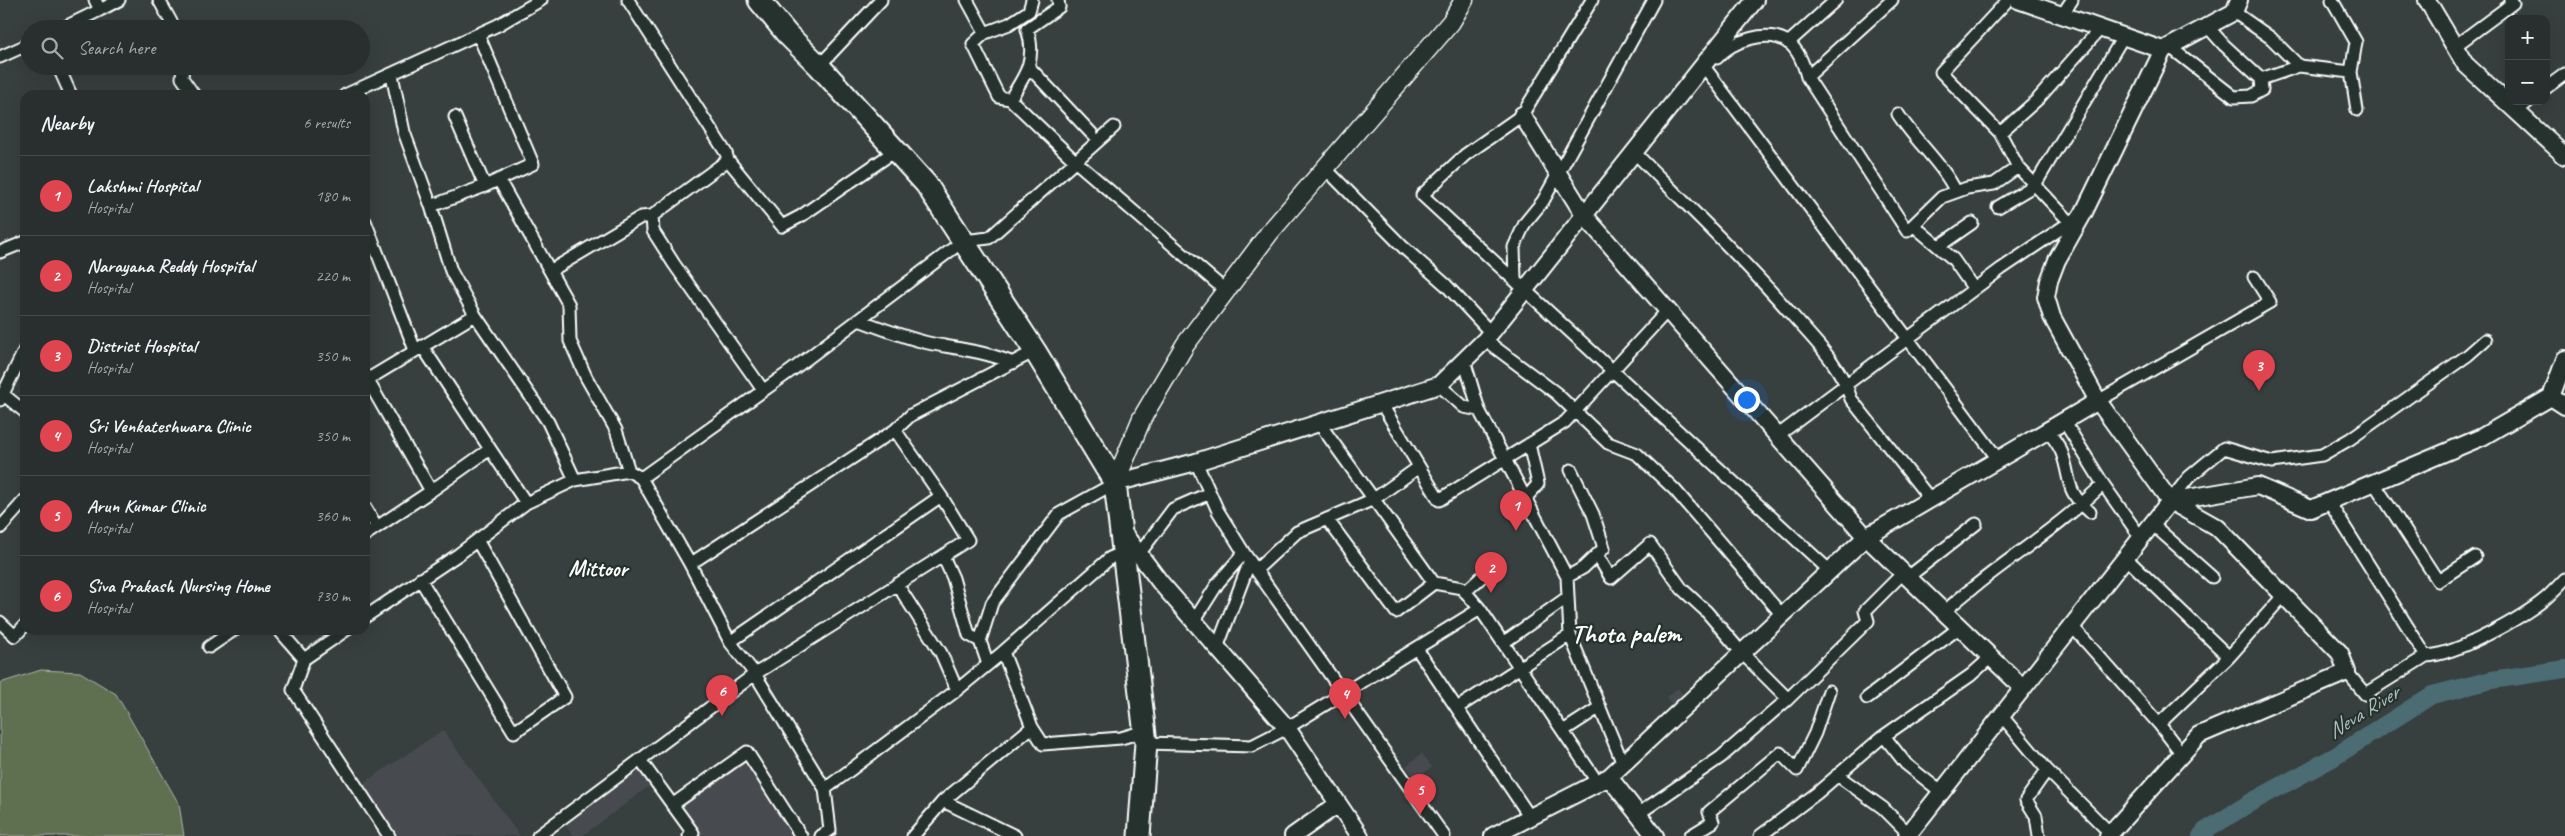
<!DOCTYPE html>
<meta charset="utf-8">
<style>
body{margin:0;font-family:Caveat,sans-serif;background:#313737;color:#f1f3f6}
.controls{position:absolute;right:15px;top:15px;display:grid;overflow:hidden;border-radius:10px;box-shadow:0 5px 20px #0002}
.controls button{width:45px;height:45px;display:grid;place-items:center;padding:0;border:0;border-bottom:1px solid #454a4b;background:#292f2f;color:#f1f3f6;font:25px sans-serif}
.you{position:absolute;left:1746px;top:399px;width:18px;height:18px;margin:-12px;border:4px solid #fff;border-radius:50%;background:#1a73e8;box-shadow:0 0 0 8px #1a73e833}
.badge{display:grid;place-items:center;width:32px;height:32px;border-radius:50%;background:#ff9aa2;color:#fff;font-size:16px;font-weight:700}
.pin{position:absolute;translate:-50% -41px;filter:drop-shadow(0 1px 2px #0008)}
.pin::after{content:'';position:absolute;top:26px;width:18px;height:15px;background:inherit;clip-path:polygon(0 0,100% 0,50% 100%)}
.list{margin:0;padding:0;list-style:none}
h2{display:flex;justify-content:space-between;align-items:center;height:65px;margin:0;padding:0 20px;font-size:21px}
h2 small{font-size:16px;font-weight:400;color:#a5a9aa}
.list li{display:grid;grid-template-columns:32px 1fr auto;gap:15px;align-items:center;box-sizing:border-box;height:80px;padding:0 20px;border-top:1px solid #454a4b}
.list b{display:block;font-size:19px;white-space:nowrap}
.list p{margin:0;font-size:16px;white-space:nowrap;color:#a5a9aa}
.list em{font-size:16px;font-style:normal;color:#a5a9aa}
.icon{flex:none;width:28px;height:28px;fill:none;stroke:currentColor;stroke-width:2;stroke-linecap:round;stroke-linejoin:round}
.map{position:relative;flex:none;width:2565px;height:836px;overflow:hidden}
.search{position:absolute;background:#292f2f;box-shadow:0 5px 20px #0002;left:20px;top:20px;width:350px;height:55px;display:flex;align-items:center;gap:12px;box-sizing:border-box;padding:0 18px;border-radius:28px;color:#a5a9aa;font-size:19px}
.panel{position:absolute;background:#292f2f;box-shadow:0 5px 20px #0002;left:20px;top:90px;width:350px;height:545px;border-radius:15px}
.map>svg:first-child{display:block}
</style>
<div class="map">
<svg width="2565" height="836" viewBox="0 0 2565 836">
<rect width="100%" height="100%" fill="#373f3f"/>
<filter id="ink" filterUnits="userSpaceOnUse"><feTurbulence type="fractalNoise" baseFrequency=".02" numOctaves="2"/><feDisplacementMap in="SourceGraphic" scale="10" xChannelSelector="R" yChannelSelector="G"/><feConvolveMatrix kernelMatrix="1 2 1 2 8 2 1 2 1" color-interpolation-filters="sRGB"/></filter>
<g filter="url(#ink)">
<!-- built -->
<path fill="#474c4f" d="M1678,688L1687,700L1675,709L1666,697Z
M443,730L520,836H397L362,784Z
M1422,753L1432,767L1416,779L1406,766Z
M746,760L794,836H701L680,807Z
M640,764L652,784L582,836H574L563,822Z"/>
<!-- green -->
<path fill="#5e6f51" stroke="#aeb7a8" d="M41,670L80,672L116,694L179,804L184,836H0V683Z"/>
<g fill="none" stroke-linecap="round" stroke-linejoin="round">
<!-- river -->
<path stroke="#4c6c73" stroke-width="18" d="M2201,836L2205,831L2248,804L2334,757L2432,695L2492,680L2565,669"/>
<defs>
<path id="street" d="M95,0L100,10L119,0
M159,0L175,29
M628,0L726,153L728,160L782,226L801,216L895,151
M967,0L985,33L973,44L999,97L1010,99C1026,75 1037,58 1027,29L1059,7L1058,0
M1592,0L1522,115L1465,155L1422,195L1830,571
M1892,0L1807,77L1907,231L1942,197L1967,188L1994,184L2018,167L2070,222
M2008,0L1941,72L2000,133L2018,167
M2332,0L2356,42L2351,72L2357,110
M2234,12L2271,38L2299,66L2351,72
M2062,15L2072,0
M2207,26L2224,45L2261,79L2299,66
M61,29L100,10
M985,33L1009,24L1029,11L1032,0
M1788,43L1836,0
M2455,46L2513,3L2511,0
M2170,47L2234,97L2251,96L2262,90L2261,79
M0,57L29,44
M1717,58C1732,41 1768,28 1789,43C1799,51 1804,65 1807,77
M1703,65L1998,459
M58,66L71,95
M183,66L182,78L194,95
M819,66L881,0
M1028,66L1092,134
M392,75L404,132L431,206
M2546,88L2565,74
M345,95L498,25L541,0
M1010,99L1075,161L1226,291
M2517,111L2529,101
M1898,114C1915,141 1942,163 1956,192
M455,117L485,186
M2000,133L2038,99L2100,29
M1634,152C1688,206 1743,259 1793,316C1815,341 1842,367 1851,399L1930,499
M1326,169L1404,248L1446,285L1491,333
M499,180L569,305L570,341L586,377L616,430L629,471L641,478L792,370L963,241L989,238L1114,127
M1998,207L2035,185L2123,37
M652,216L653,231L674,264L763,390
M365,221L415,350
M1913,225L1953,259L1974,289
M1939,246L1972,223
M0,252L25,242
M550,271L641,217L652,216L728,160
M1515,279L1514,247L1525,223L1543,201L1654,0
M859,320C883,329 908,339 933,344C961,349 986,352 1013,363
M1485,340L1556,393L1608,443L1637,454L1675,490L1782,615
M422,346L490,449
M1464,360L1479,410L1567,577L1570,635L1623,764
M367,379L431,491L490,449L526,503
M365,381L475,315L451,271L431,206L485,186L533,164L478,34
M1439,385L1464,407L1479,410
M4,395L25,412
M0,400L25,349
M2098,401L2270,302L2254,277
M1381,403L1439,500L1565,422L1668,310
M2064,421L2103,484L2141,538
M1319,423L1434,583L1462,588L1480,609
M2048,430C2052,437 2059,445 2062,453C2072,482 2064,489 2090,512
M1777,436L2001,269L2075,219
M1196,462L1218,511L1244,553L1444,836
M641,478L690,564L895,430L911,415L1035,351
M575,480L629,471
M2374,483L2438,581L2475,557
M1525,499L1538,484L1529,444
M2170,501L2189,477L2224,448L2272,462L2322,455L2350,439L2468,355L2485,340
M2329,502L2426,656C2456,655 2522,618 2546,598C2553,592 2559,585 2565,579
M365,507L377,527L365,535
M1327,519L1396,612L1434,583
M2152,524L2212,577
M377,527L431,491
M0,528L25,500
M1139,554L1173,509L1210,493
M1597,555L1611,578L1650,544L1682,589L1706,611L1742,653L1788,699
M943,556L953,578L969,635L980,641
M2126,558L2229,657L2283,596
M690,564L730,642L941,496L895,430
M1256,570L1297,532L1374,499L1419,467
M1567,577L1583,568L1604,548L1593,514L1571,470
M1908,577L1976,524
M420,579L514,732L565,697L477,540
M1465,592L1497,563
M1944,612C1994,566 2055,532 2103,484
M365,617L459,554L526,503L575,480L548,422L475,315
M1194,621L1218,583L1244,553
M0,622L15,636L25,625
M2072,626L2159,724
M279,630L304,659L346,630
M730,642L755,674L968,540L941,496
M1503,643L1568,597
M209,647L234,630
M1217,648L1250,561
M1417,649L1530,817
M304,659L293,690L389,836
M988,664L980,641L992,603L1059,514L1115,483
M2347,672L2365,694L2426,656
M957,690L1003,652
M1867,698L1960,627
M1457,708L1570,635
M2001,715L2047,770L2110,833
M1032,727L1043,744L1121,738L1145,731
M1563,731L1600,707
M1884,736L1906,764L1941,792
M1146,743L1252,746L1287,728L1480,609L1598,783
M2182,754L2159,724L2229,657
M640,760L693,833L689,836
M1837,775L1883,808L1911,836
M943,801L1032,727L1003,652L1110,558L1124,552
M672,805L747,752L801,836
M1638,814L1721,757L1788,699L1868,621L1865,611L1903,573
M538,836L755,674L825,789L957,690L941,653L897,584
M821,836L830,830L825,789
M913,836L943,801L1015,836
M1690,836L1713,822L1709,812L1780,753L1797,770L1815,733L1829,691
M1760,836L1817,793L1881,738L1971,675L1991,657
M2039,836L2036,816L2026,800L2047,770"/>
<path id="secondary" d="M2018,0L2163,50
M2239,0L2234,12L2163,50L2084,212L2057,260L2049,281L2046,297L2052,317L2098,401L2170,501L2258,486L2311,509L2482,437L2551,397L2565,359
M2427,0L2465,64L2565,156
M1522,115L1584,215L1866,537L2023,688
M2551,397L2565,406
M1115,483L1196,462L1439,385L1485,340L1755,0
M1121,530L1160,582L1287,728L1360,836
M1609,777L1655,836
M1293,836L1338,804
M1493,836L1609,777L1866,537L2098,401
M1907,836L2170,501L2218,528L2340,653L2347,672L2199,735L2108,836"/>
<path id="primary" d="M1115,483L1142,418L1185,345L1270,232L1451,22L1464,0"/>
<path id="highway" d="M759,0L787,34L819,66L926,184L1035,351L1115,483L1146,743L1139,836"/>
</defs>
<!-- street casing -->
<use href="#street" stroke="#fff" stroke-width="15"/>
<!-- secondary casing -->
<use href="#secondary" stroke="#fff" stroke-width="20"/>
<!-- primary casing -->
<use href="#primary" stroke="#fff" stroke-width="21"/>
<!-- highway casing -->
<use href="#highway" stroke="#fff" stroke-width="25"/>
<!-- street -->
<use href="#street" stroke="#26332d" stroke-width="11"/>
<!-- secondary -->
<use href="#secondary" stroke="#26332d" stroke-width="16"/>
<!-- primary -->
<use href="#primary" stroke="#26332d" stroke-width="18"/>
<!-- highway -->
<use href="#highway" stroke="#26332d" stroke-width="21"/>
</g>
</g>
<g text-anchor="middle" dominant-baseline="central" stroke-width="4.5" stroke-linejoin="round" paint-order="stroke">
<!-- neighbourhood labels -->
<g font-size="22" font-weight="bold" fill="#fff" stroke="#26332d">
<text x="598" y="569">Mittoor</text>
</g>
<!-- water labels -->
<g font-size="22" font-style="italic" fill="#aebdc0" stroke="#26332d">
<text transform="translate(2363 712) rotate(-32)">Neva River</text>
</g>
<!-- district labels -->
<g font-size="26" font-weight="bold" fill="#fff" stroke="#26332d">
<text x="1626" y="633">Thota palem</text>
</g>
</g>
</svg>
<div class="controls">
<button>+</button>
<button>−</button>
</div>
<div class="you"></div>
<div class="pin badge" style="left:1516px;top:531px;background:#e0444e">1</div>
<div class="pin badge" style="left:1491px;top:593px;background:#e0444e">2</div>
<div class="pin badge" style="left:2259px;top:391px;background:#e0444e">3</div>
<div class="pin badge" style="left:1345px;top:719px;background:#e0444e">4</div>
<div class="pin badge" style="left:1420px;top:815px;background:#e0444e">5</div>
<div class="pin badge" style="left:722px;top:716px;background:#e0444e">6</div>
<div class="search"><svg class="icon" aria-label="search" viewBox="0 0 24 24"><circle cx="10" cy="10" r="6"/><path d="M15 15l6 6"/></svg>Search here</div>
<section class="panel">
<h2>Nearby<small>6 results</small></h2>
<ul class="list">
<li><span class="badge" style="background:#e0444e">1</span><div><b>Lakshmi Hospital</b><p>Hospital</p></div><em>180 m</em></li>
<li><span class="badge" style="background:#e0444e">2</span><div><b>Narayana Reddy Hospital</b><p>Hospital</p></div><em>220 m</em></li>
<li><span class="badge" style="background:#e0444e">3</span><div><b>District Hospital</b><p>Hospital</p></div><em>350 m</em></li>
<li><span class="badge" style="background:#e0444e">4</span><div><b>Sri Venkateshwara Clinic</b><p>Hospital</p></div><em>350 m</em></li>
<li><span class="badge" style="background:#e0444e">5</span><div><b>Arun Kumar Clinic</b><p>Hospital</p></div><em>360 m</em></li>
<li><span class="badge" style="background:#e0444e">6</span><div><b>Siva Prakash Nursing Home</b><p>Hospital</p></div><em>730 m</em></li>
</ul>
</section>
</div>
